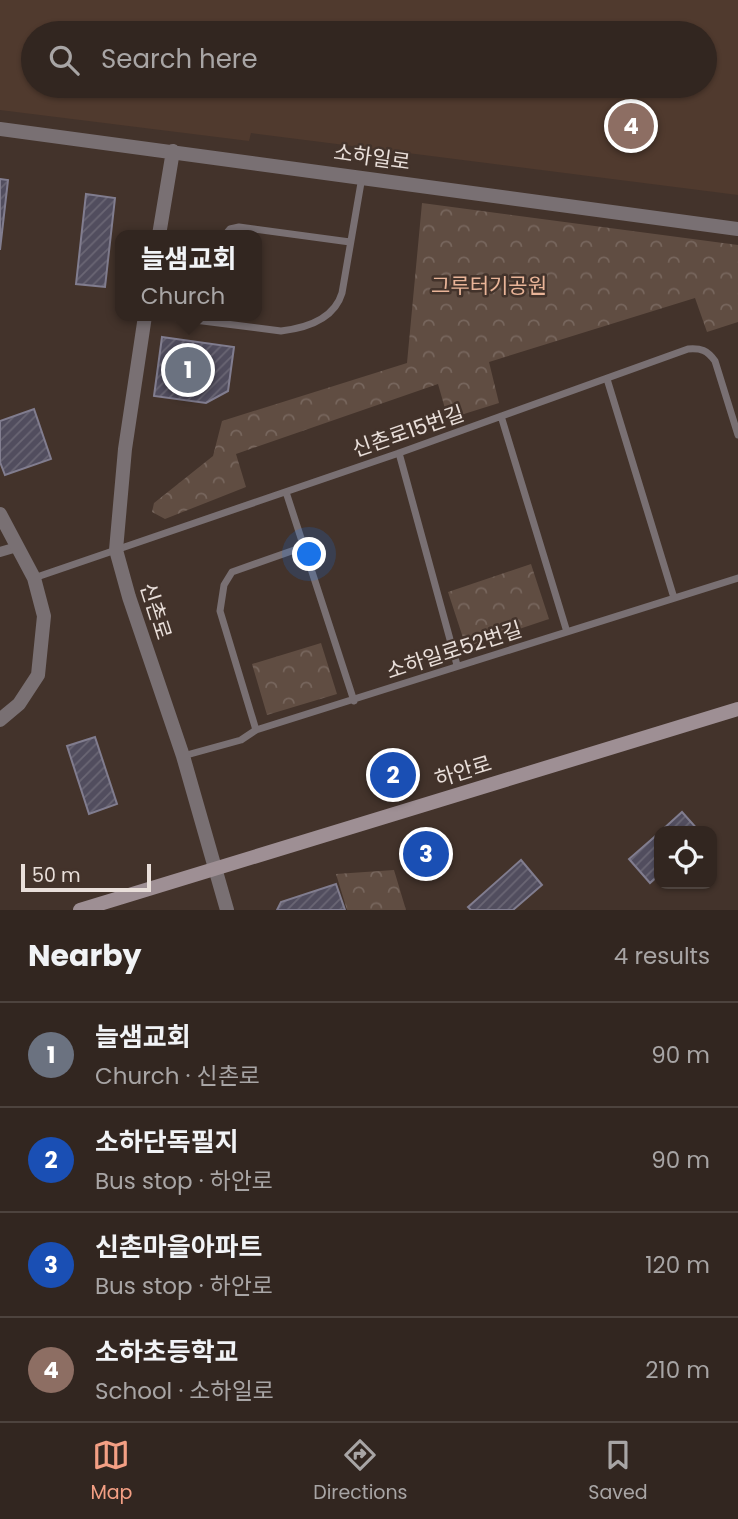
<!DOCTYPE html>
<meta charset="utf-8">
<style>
body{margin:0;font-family:Poppins,"Noto Sans KR",sans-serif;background:#3d322d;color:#f1f3f6}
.controls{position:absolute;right:21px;bottom:21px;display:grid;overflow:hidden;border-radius:14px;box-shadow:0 2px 5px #0004}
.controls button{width:63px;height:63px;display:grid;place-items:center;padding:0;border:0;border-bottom:2px solid #4d433e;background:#322620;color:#f1f3f6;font:35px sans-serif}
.scale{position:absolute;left:21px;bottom:18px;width:130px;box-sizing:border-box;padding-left:7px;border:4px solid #e9dfda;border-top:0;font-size:19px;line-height:24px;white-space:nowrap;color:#e9dfda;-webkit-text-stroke:5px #43332b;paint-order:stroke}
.you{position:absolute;left:310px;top:555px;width:24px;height:24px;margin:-18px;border:5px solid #fff;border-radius:50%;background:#1a73e8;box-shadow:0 0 0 10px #1a73e833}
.badge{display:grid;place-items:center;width:46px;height:46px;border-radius:50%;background:#f39f84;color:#fff;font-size:23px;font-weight:700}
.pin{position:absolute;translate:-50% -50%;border:4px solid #fff;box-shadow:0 2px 7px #0006}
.popup{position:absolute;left:115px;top:230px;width:147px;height:91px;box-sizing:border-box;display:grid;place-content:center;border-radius:14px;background:#322620;filter:drop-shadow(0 2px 5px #0005);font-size:23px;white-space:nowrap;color:#a8a5a5}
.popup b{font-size:26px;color:#f1f3f6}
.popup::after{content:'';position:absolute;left:50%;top:100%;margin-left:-14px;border:14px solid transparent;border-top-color:#322620}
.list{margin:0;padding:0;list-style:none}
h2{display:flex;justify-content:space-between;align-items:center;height:91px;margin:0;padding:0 28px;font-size:30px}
h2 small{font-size:23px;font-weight:400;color:#a8a5a5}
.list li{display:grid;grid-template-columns:46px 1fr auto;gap:21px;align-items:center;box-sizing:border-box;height:105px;padding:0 28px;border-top:2px solid #4d433e}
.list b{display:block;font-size:26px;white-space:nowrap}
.list p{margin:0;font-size:23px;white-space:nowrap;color:#a8a5a5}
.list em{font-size:23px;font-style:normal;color:#a8a5a5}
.icon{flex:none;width:38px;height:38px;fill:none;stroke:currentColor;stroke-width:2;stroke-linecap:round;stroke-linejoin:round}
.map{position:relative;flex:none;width:738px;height:910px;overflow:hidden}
.search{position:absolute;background:#322620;box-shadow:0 2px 5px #0004;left:21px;right:21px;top:21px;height:77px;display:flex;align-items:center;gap:18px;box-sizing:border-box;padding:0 24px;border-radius:38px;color:#a8a5a5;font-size:26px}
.sheet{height:511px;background:#322620}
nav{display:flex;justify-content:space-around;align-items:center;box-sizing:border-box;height:98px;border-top:2px solid #4d433e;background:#322620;font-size:19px;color:#a8a5a5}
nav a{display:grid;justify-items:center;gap:4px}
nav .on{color:#f39f84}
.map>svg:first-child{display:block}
</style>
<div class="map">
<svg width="738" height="910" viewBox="0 0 738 910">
<defs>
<pattern id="park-crowns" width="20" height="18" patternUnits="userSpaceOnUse" patternTransform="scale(1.75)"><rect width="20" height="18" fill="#604d42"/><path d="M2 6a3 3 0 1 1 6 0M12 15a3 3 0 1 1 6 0" fill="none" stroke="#77665d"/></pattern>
<pattern id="building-hatch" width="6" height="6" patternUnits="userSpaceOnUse" patternTransform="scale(1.75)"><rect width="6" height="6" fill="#514d5e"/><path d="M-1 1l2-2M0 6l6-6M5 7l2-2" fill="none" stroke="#6a6674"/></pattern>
</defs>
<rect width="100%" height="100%" fill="#43332b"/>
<!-- built -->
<path fill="#503a2e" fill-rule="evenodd" d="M0,0H738V195L251,133L249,141L0,110ZM705,33V86H33V33Z"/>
<!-- park -->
<path fill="url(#park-crowns)" d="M422,203L738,245V322L707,332L695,298L489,362L499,403L448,419L438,384L236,454L246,487L165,519L152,512L154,503L213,456L222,421L407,363Z
M531,564L549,619L466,647L448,592Z
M321,643L337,694L267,715L252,664Z
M394,870L406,910H347L336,874Z"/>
<!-- building -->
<path fill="url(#building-hatch)" stroke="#817d8f" stroke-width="2" d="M0,179L8,180L0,250Z
M86,194L115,198L105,287L76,284Z
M162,337L234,347L228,391L206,403L154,396Z
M34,409L51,459L5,475L0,462V421Z
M95,737L117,804L89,814L67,746Z
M682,812L699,831H661Z
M659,833V875L650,883L629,859Z
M521,860L542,885L513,910H471L468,907Z
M336,884L345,910H277L281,902Z"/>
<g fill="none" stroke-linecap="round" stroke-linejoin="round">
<!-- service -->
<path stroke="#797073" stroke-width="7" d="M225,235L230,229L239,227L350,242
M163,316L281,331C306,328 334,320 342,293L362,177
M607,379L674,598
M501,416L567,632
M399,453L457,665
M286,492L354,701
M34,578L399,453L688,349C701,348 707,350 715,361L738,435
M256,730L220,611L224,585L232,572L303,547
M183,756L241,740L256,730L738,578"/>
<!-- pedestrian -->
<path stroke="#797073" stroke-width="10" d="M0,552L17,547"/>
<!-- minor -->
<path stroke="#797073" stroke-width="14" d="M0,129L738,229
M159,235L173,151
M145,316L125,449L116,550L129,597L183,756L227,910
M0,514L34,578L44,616L38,675L19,704L0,720"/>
<!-- secondary -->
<path stroke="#9e8f94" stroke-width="14" d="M80,910L738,709"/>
</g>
<g text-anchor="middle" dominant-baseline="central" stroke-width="5" stroke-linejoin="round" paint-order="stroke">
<!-- street labels -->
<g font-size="21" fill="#e9dfda" stroke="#43332b">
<text transform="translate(372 157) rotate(8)">소하일로</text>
<text transform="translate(408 431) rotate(-19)">신촌로15번길</text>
<text transform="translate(156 611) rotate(72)">신촌로</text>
<text transform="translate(454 650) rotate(-18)">소하일로52번길</text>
<text transform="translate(463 771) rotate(-17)">하안로</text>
</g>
<!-- park labels -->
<g font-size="21" fill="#e9b498" stroke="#43332b">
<text x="489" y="285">그루터기공원</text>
</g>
</g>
</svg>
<div class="controls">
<button><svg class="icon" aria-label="locate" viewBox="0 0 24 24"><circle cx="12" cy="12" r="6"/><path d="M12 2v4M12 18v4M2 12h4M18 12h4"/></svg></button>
</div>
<div class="scale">50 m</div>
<div class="you"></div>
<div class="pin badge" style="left:188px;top:370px;background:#6b7280">1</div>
<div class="popup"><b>늘샘교회</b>Church</div>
<div class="pin badge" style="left:393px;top:775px;background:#1a4fb4">2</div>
<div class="pin badge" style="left:426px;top:854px;background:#1a4fb4">3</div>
<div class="pin badge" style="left:631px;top:126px;background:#8d6e63">4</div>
<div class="search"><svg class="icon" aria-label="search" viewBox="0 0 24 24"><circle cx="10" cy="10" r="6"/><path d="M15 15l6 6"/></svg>Search here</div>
</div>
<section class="sheet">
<h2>Nearby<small>4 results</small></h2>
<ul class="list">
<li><span class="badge" style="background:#6b7280">1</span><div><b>늘샘교회</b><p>Church · 신촌로</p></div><em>90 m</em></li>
<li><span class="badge" style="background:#1a4fb4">2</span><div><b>소하단독필지</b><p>Bus stop · 하안로</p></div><em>90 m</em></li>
<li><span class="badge" style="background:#1a4fb4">3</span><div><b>신촌마을아파트</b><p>Bus stop · 하안로</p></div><em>120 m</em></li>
<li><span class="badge" style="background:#8d6e63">4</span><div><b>소하초등학교</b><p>School · 소하일로</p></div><em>210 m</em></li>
</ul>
</section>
<nav>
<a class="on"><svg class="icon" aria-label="map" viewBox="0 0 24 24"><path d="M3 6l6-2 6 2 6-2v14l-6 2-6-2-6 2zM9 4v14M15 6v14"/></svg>Map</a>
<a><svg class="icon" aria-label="directions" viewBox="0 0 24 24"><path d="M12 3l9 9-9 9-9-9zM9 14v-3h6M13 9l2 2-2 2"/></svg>Directions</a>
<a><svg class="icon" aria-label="saved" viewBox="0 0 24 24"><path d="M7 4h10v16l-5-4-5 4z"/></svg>Saved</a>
</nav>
